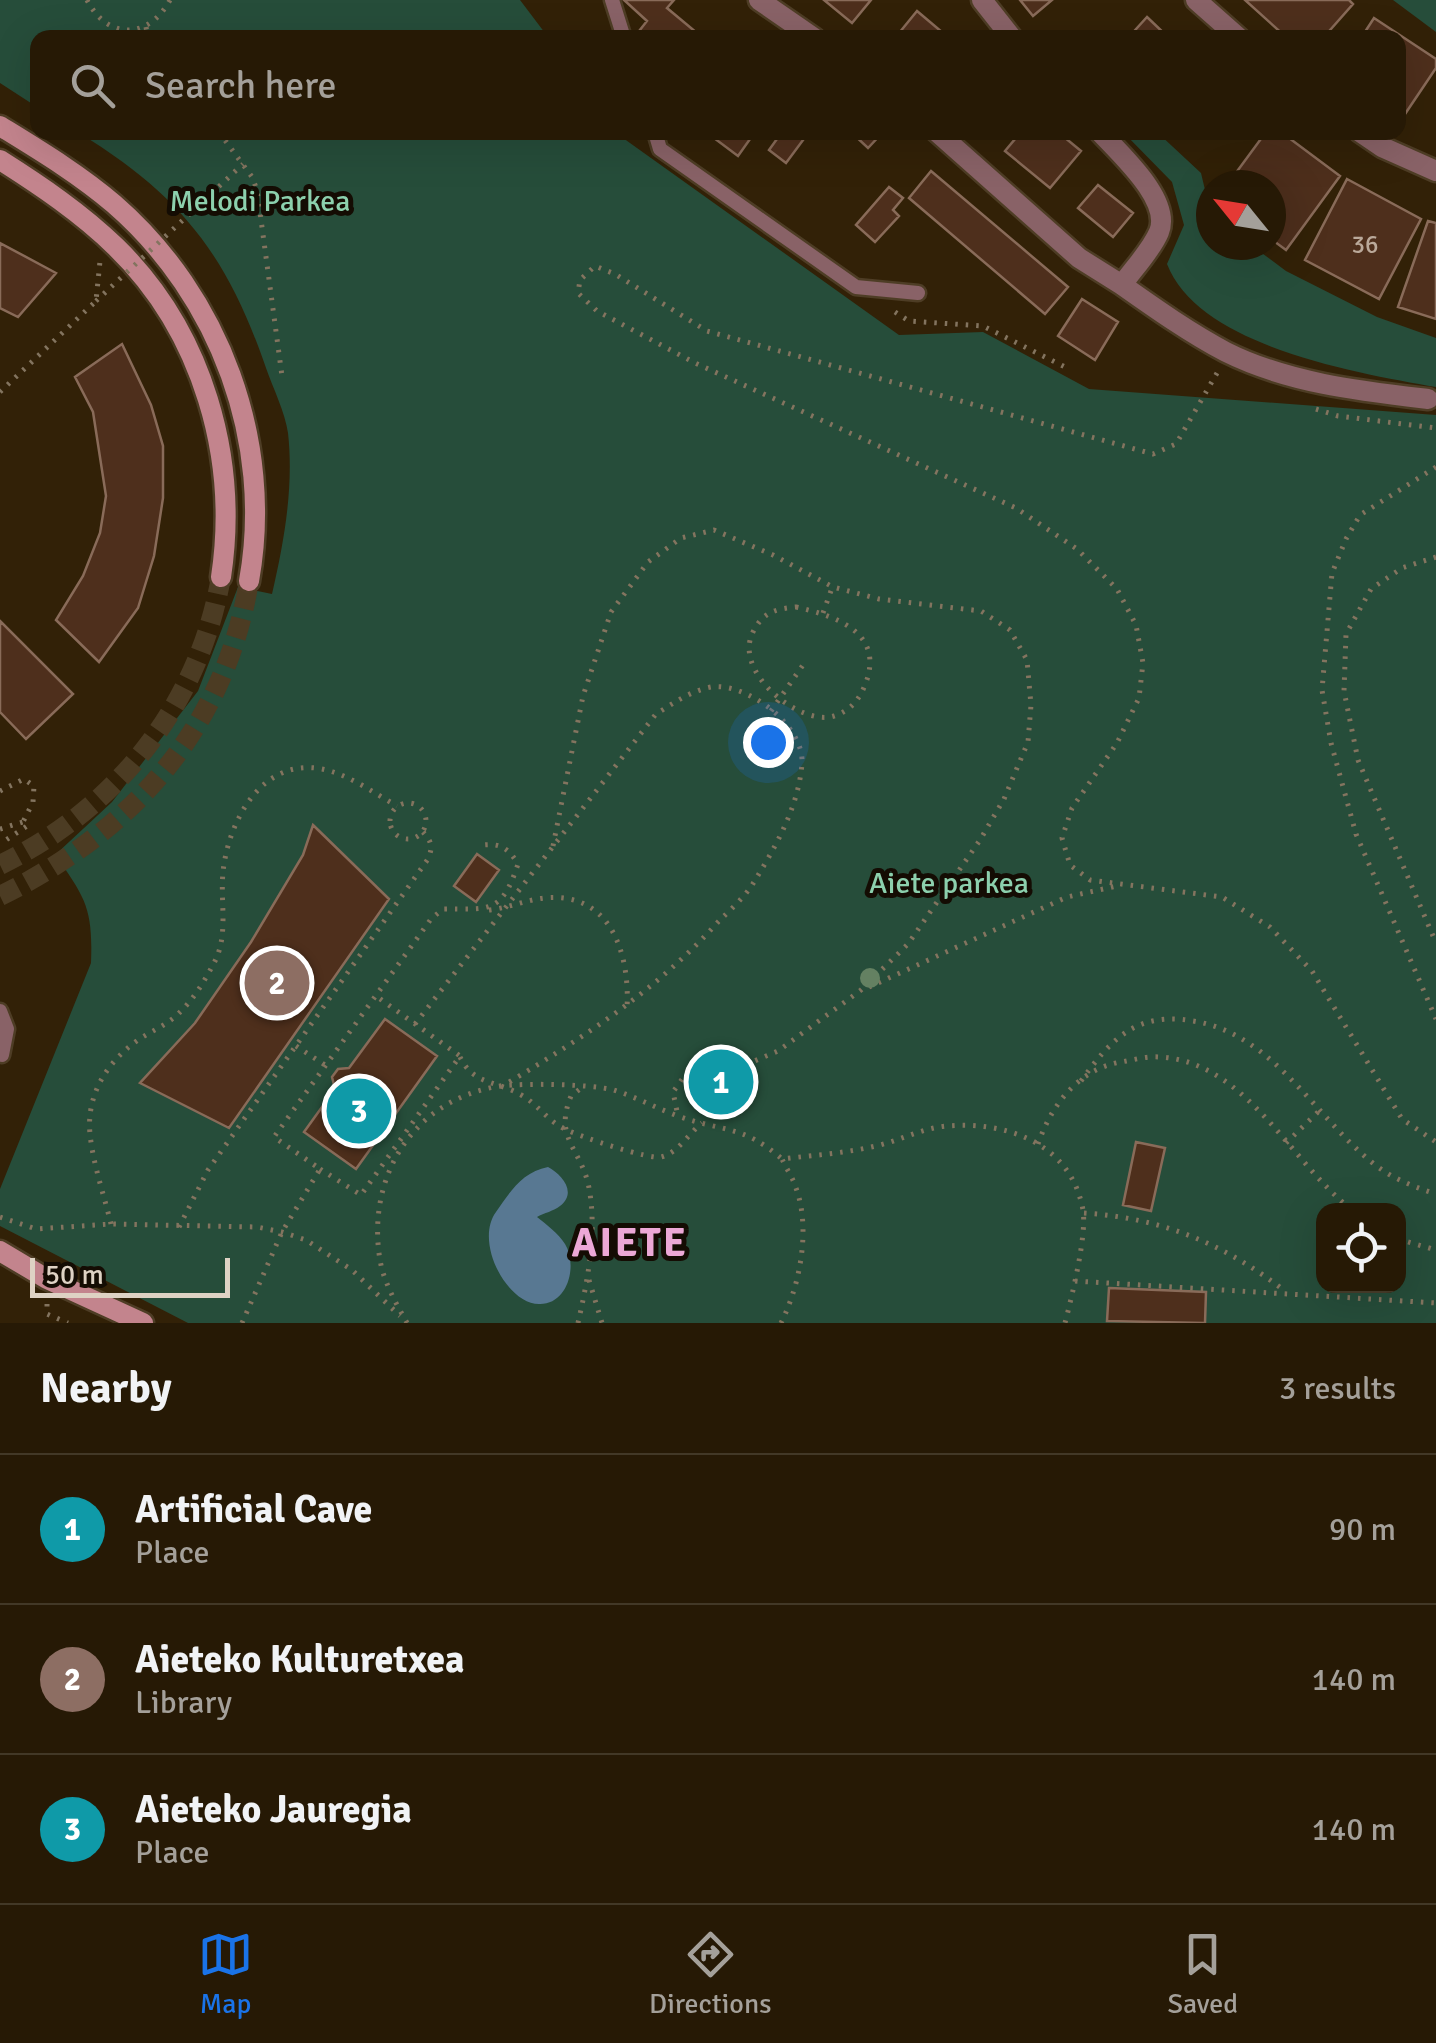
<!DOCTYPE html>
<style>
body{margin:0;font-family:Signika,sans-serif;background:#322613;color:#f1f3f6}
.controls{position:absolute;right:30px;bottom:30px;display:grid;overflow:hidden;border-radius:20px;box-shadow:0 10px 40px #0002}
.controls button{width:90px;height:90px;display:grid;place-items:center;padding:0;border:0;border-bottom:2px solid #423827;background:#261905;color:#f1f3f6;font:50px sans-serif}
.compass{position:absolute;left:1196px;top:170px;width:90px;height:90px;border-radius:50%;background:#261905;box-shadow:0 10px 40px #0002;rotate:300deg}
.scale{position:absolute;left:30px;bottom:25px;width:200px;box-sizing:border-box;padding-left:10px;border:5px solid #ded2c4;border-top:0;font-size:28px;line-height:35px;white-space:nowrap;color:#ded2c4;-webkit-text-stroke:8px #140c03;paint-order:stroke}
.you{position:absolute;left:768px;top:742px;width:35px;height:35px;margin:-25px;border:8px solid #fff;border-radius:50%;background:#1a73e8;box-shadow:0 0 0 15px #1a73e833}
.badge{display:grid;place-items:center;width:65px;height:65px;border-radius:50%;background:#1a73e8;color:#fff;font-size:32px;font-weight:700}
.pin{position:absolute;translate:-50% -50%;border:5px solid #fff;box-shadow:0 2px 10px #0006}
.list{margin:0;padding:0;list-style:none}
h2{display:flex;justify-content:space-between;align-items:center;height:130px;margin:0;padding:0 40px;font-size:42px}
h2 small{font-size:32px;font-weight:400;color:#a4a09a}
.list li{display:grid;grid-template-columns:65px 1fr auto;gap:30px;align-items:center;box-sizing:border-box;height:150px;padding:0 40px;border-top:2px solid #423827}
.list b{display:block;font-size:38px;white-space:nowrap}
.list p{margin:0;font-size:32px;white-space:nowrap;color:#a4a09a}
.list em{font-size:32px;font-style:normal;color:#a4a09a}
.icon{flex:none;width:55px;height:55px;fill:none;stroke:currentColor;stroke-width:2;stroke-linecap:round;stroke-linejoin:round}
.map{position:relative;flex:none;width:1436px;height:1323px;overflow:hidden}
.search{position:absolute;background:#261905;box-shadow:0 10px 40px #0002;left:30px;right:30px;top:30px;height:110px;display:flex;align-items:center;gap:25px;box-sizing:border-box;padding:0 35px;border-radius:20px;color:#a4a09a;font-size:38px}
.sheet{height:580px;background:#261905}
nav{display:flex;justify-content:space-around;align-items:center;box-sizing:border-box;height:140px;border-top:2px solid #423827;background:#261905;font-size:28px;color:#a4a09a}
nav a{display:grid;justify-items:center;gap:5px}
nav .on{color:#1a73e8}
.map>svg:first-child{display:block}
</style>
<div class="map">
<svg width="1436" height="1323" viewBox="0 0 1436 1323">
<rect width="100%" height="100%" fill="#322107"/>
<!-- green -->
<path fill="#264d3a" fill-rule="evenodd" d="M0,0H520L548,37L38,38L37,107L0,83Z
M1393,0H1436V32Z
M79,133H616L899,335L983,332L1089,389L1436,415V1323H188L0,1226V1189L91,963C93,909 86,898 55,855L112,802L198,691L238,587L272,594C284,542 294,487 288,433C285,412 273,388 266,368C227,255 181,195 79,133ZM1324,1210H1398V1286H1324Z
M1124,133H1158L1201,173L1211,215V245H1251L1286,271L1377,317L1436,338V387C1358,373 1199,347 1167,264L1184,225L1172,182Z"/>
<!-- water -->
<path fill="#587892" d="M548,1167C561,1174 578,1192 560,1206C554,1211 544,1213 537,1217C547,1225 558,1233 565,1244C578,1265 568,1305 539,1304C507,1304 474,1242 496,1212C510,1192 522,1172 548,1167Z"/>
<!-- building -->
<path fill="#4e2f1c" stroke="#896b59" stroke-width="2.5" d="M624,0H674L667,8L703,38H639L636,35L647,21Z
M824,0H871L852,23Z
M1020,0H1052L1033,16Z
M1245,0H1349L1353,4L1323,38H1287Z
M917,11L949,38H895Z
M1147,17L1169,38H1128Z
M1374,18L1436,59V68L1401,120L1398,38H1361Z
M706,132H755L738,156Z
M782,132H809L786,163L769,150Z
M851,132H883L868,148Z
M1021,132H1058L1081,151L1050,188L1005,151Z
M1266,132H1281L1340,176L1286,250L1271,239V185H1227Z
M931,171L1068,287L1045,314L909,198Z
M1347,179L1421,219L1379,299L1305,260Z
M1098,185L1133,213L1113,237L1078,208Z
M889,187L903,198L893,210L899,216L875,242L856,225Z
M1428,221L1436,223V319L1398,307Z
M0,243L56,273L18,317L0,308Z
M1082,299L1118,322L1095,360L1058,336Z
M122,344L151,405L163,446V498L154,556L138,608L99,662L56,620L83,576L100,533L106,496L93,412L75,377Z
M0,621L73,694L26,739L0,712Z
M313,825L389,899L229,1128L140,1083L195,1023L251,942L303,855Z
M477,854L499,870L476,902L454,886Z
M385,1019L437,1056L356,1169L304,1132L335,1089L332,1077L338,1069L349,1068Z
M1136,1142L1165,1148L1151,1211L1123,1205Z
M1109,1288L1206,1292L1205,1323L1107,1321Z"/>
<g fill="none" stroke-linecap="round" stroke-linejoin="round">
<!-- secondary-tunnel -->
<path stroke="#4c3c23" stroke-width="20" stroke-dasharray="20 10" stroke-linecap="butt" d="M0,865C117,808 199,705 221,577
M0,896C131,832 225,729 249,581"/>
<defs>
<path id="lane" d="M612,0L624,38
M655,132L660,149L856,287L918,293
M0,1011L7,1029L2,1055"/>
<path id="street" d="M759,0L814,38
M982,0L1012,38
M1196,0L1239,38
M937,132L1079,258L1122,285C1133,269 1151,251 1159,232C1172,200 1120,154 1100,132
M1360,132L1382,147L1436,171
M1122,285C1156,309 1190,333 1226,352C1288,383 1360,391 1428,399"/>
<path id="secondary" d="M0,126C39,150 79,174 114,204C220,296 274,442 249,581
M0,160C41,186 81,213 116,247C203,332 239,458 221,577
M0,1251L47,1279L143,1323"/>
</defs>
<!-- lane casing -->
<use href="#lane" stroke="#4e3d25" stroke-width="19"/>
<!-- street casing -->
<use href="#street" stroke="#4e3d25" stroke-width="25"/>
<!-- secondary casing -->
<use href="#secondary" stroke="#4e3d25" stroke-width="25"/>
<!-- path -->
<path stroke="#83745f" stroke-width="5" stroke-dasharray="2.5 8" stroke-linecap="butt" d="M87,0C108,41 149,39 170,0
M146,27L148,38
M219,132L252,177L257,190L282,376
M895,312L909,321L983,326L1069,369
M1217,373L1176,444L1153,454L707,331L615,274L595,266L580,280L578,293L597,311L695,363L1016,508L1077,549L1117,589L1136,625L1143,663L1139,698L1117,743L1072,808L1062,838L1070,865L1090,880L1222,897L1270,927L1312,971L1402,1119L1436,1142
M0,392L96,301L100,261
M1316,409L1338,416L1436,428
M1436,467L1360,515L1346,539L1332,573L1322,690L1331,743L1356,834L1436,1019
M1436,557L1402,568L1371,589L1346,634L1344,691L1358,760L1436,943
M796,607C836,616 886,633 865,685C859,700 850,711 834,716C802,727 732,673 753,632C763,612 775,609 796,607Z
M823,613L832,588
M771,711L803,665
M0,791L24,779L34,786L33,802L23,822L27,826L0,844
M390 821a18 18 0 1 1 36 0a18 18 0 1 1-36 0Z
M0,829L23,822
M553,846L583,696L611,612L648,562L681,538L714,530L773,555L833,587L879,599L981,611L1010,630L1027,660L1031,705L1028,742L1004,799L980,840L908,944L861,990L778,1051L731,1071L690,1068L673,1092L678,1116
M489,910C508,908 526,900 544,898C611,891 630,954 627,1008
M869,987L1067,897L1117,886
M415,1024L656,714C674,703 690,691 711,687C746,682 804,725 802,763C799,806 776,846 754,882C745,897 730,910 718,922C657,990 584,1037 506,1084
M296,1046L325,1065
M460,1057C474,1086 497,1080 523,1096C538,1105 549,1122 565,1129C578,1136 650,1160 661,1157C678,1153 689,1133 702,1123
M1081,1081C1111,1039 1137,1011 1193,1021C1271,1033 1312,1112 1369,1160C1389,1177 1411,1186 1436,1194
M1286,1143L1318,1112
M1038,1144C1051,1106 1078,1069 1121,1062C1133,1060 1146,1056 1159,1057C1246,1061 1290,1162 1352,1210
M320,1169L361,1195L460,1056L376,996
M1084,1213C1162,1218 1225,1244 1286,1292
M0,1217L36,1229L111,1224L257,1227L282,1232L306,1240L352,1270L400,1316
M111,1224C104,1195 93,1164 90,1134C86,1094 108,1060 141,1038C154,1030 168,1024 179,1013C194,999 205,980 214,963C229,935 220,903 223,872C228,823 261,757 322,769C348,774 374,793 397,806
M179,1227L208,1170L428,859C433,847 432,842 423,832
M1398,1239L1436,1250
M589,1280L602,1323
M1075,1281L1436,1303
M47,1304V1314L68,1323
M242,1323L282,1232L320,1169L274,1137L431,919L443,909C488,908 501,916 518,864C509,849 501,843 483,845
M407,1323C396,1303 384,1283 380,1260C366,1176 414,1099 500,1086C526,1083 589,1084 614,1090C636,1097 656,1108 678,1116C722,1132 742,1124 782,1159C815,1155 848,1153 880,1145C903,1139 923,1128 947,1126C1006,1121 1071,1143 1083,1210C1087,1235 1072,1296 1065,1323
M578,1323C588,1279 598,1228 588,1183C579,1147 554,1137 571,1096L580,1089
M781,1323C800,1285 811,1229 796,1188C793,1178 786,1168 782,1159"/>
<!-- lane -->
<use href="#lane" stroke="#896267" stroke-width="14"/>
<!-- street -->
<use href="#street" stroke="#896267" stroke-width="20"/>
<!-- secondary -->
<use href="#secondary" stroke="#c3848d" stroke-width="20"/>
<!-- path-bridge -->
<path stroke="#83745f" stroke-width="5" stroke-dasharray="2.5 8" stroke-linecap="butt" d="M96,301L243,164"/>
</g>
<!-- trees -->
<circle fill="#648162" cx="870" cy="978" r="10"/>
<g text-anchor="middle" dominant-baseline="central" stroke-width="10" stroke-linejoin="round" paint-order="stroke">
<!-- number labels -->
<g font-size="25" fill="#baa99a">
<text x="1365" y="244">36</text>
</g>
<!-- park labels -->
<g font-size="30" fill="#8cd0ad" stroke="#140c03">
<text x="260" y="201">Melodi Parkea</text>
<text x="949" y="883">Aiete parkea</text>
</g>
<!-- district labels -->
<g font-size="40" font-weight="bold" letter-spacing="2.5" fill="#eca8d6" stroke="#140c03">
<text x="630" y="1243">AIETE</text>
</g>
</g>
</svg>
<div class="controls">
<button><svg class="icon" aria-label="locate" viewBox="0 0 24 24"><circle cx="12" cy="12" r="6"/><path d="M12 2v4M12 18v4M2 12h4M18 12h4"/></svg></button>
</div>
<svg class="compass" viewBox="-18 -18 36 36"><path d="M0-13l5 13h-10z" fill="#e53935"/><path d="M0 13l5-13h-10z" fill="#a4a09a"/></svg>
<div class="scale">50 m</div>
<div class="you"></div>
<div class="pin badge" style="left:721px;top:1082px;background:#0f9aa8">1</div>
<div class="pin badge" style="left:277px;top:983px;background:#8d6e63">2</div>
<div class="pin badge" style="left:359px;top:1111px;background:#0f9aa8">3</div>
<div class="search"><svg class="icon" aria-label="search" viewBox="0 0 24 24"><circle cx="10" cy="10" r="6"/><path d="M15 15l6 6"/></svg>Search here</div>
</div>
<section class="sheet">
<h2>Nearby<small>3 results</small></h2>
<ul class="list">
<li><span class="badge" style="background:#0f9aa8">1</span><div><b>Artificial Cave</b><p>Place</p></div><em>90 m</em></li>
<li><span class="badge" style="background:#8d6e63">2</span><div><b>Aieteko Kulturetxea</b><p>Library</p></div><em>140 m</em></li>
<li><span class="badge" style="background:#0f9aa8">3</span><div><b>Aieteko Jauregia</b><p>Place</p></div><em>140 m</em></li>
</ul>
</section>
<nav>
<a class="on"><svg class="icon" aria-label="map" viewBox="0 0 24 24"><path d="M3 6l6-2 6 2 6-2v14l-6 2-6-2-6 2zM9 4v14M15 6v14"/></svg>Map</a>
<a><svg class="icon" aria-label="directions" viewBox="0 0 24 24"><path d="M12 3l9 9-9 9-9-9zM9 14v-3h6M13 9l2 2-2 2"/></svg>Directions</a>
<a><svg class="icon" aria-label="saved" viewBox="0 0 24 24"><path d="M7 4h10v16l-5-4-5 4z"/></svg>Saved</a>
</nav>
